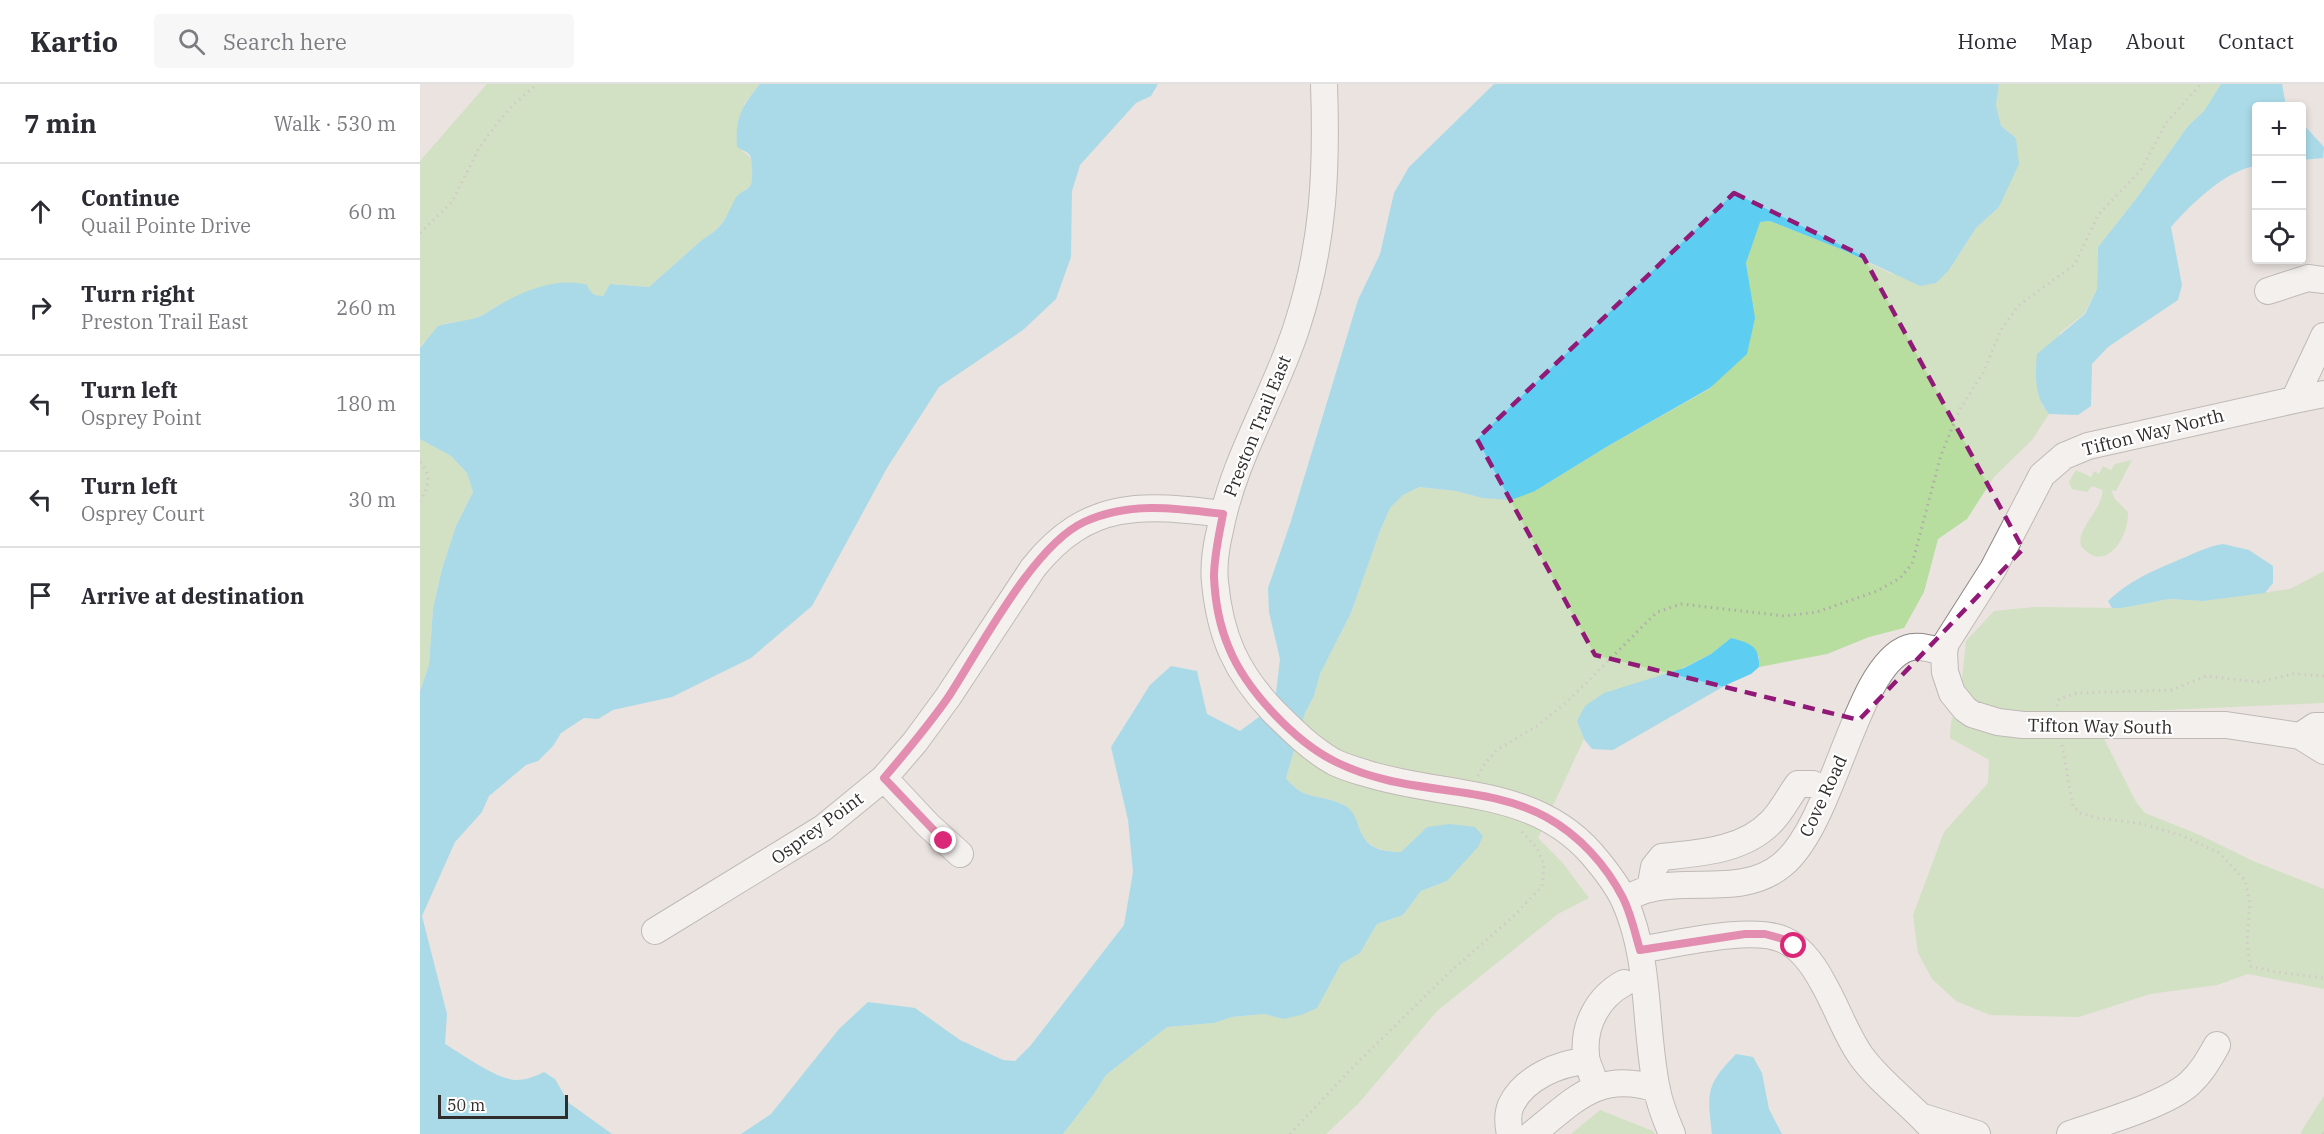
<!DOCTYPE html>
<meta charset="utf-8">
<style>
body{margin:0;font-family:"IBM Plex Serif",serif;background:#f7f7f7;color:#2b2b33}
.controls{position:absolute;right:18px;top:18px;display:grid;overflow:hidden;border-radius:6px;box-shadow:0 3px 9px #0003}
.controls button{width:54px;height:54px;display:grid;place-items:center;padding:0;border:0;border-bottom:2px solid #e1e1e2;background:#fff;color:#2b2b33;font:30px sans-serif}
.scale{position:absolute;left:18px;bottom:15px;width:130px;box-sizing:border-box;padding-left:6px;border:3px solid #302d2c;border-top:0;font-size:16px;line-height:21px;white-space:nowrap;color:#302d2c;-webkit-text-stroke:4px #fff;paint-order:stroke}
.stop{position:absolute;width:18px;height:18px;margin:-14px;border:4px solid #db2777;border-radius:50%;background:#fff}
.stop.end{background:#db2777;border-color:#fff;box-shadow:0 2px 6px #0008}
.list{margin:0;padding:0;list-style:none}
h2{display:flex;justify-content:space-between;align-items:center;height:78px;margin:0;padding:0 24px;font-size:26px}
h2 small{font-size:20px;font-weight:400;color:#7c7c81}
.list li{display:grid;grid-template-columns:39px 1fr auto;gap:18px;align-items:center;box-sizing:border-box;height:96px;padding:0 24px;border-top:2px solid #e1e1e2}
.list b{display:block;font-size:22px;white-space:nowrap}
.list p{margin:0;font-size:20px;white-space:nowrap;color:#7c7c81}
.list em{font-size:20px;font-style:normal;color:#7c7c81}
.icon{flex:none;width:33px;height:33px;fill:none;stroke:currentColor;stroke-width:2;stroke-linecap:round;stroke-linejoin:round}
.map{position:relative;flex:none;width:1904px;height:1050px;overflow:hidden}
header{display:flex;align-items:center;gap:36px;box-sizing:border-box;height:84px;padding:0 30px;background:#fff;border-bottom:2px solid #e1e1e2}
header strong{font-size:28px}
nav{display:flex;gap:33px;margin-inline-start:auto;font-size:21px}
.search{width:420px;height:54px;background:#f7f7f7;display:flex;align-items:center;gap:15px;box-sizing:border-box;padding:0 21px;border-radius:6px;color:#7c7c81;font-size:22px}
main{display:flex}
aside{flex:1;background:#fff}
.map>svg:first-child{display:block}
</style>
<header>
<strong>Kartio</strong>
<div class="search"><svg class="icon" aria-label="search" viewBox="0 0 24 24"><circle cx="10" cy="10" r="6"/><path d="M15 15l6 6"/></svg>Search here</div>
<nav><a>Home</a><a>Map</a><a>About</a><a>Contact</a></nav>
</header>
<main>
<aside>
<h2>7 min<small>Walk · 530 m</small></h2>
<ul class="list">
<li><svg class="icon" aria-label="ahead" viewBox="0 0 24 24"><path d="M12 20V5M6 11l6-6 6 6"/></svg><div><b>Continue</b><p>Quail Pointe Drive</p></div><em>60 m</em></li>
<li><svg class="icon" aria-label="right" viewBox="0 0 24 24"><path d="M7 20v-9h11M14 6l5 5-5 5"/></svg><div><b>Turn right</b><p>Preston Trail East</p></div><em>260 m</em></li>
<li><svg class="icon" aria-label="left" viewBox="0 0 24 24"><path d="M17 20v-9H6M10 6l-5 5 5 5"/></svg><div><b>Turn left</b><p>Osprey Point</p></div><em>180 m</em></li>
<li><svg class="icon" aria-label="left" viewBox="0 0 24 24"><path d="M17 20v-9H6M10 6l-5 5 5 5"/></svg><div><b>Turn left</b><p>Osprey Court</p></div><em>30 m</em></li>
<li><svg class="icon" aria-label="arrive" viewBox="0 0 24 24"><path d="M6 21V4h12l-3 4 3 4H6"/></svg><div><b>Arrive at destination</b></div></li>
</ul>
</aside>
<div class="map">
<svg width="1904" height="1050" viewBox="0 0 1904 1050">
<rect width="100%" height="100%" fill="#eae3e0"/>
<!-- green -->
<path fill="#b7dd9f" d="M67,0H340L324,20L322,67C335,73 334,89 330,102C309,116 310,141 283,155L229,203L190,200L183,212H175L169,207L78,221L65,230L47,237L27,239L3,259L0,264V77Z
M1579,0H1801L1784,27L1768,42L1716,115L1678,163L1677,205L1664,230L1640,249L1622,322L1629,330L1612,356L1574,393L1547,435L1518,455L1504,508L1484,544L1449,553L1407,570L1339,583V572L1311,554L1291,570L1157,637L1164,655L1118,754L1142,778L1169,814L1138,830L1017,927L938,1020L906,1050H643L674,1010L686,991L747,943L794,939L812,933L844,930L863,935L896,924L921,880L940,869L957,840L983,831L1001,807L1027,797L1007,743L981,768C965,768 948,764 940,749C935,740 934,727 924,721C899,709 885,718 866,694L885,629L894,612L900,590L931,529L960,447L970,424L983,411L999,403L1036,407L1062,414L1115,407L1188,362L1291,304L1330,205L1326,179L1339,138L1350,137L1423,166L1472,190L1529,186L1556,144L1579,123L1596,54L1581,42L1576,21Z
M0,355L31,372L47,389L53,408L36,442L22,485L13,525L9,581L0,606Z
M1712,376L1696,407L1691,406L1695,415L1708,428C1709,454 1685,491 1661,462C1656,445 1681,428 1683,406L1672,402L1667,408L1652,405L1649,398L1656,386L1671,393L1674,387L1679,390L1683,382L1691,386L1695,380Z
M1904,487V619L1703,628L1677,641L1716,718L1725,729L1780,751L1833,777L1904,805V905L1828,890L1797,901L1730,910L1659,933L1570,931L1536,917L1512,895L1498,869L1493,831L1524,748L1568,699L1569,676L1530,654L1531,638L1539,617L1542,597L1546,557L1574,527L1615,523L1702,524L1749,515L1783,517L1870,505Z
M1904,1012V1050H1881L1882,1046Z
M1180,1026L1233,1047L1235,1050H1151Z"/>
<!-- water -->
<path fill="#5dcef1" d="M340,0H738L731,12L716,19L660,81L652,107L651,173L636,215L603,246L519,303L467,384L392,522L331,574L252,613L193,626L178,635L164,634L141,649L133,662L118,677L106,681L69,712L62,728L35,758L2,832L27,930L25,960C42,970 77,996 97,996C107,996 116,992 124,988L135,995L149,1019L192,1050H0V607L9,581L13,525L22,485L36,442L53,408L47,389L31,372L0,355V264L18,242C33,237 48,238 63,231C69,228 73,224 79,221C106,206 137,193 167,201C170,209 174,212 183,212L190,200L229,203L283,155C303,144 306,133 315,115C319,108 326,107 330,102C333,99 333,74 329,70C326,67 321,66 317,63C315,33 322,22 340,0Z
M1074,0H1579L1576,21L1581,42L1596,54L1599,80L1579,123L1556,144L1529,186L1516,199L1500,202L1423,166L1350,137L1340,138L1326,179L1335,234L1327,270L1290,304L1188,362L1115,407L1091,416L1062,414L1036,407L999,403L983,411L970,424L960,447L931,529L900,590L894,612L885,629L866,694C885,718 899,709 924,721C947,733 928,768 981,768L1007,743L1030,740L1055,743L1063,752L1058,763L1027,797L1001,807L983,831L957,840L940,869L921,880L897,924L881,931L863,935L844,930L812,933L794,939L747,943L686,991L674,1010L643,1050H321L351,1030L419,945L448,918L495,924L540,956L583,976L595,977L611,961L704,841L713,788L708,736L691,663L730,601L751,582L777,587L787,630L820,647L839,633L856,609L860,575L849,528L848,504L870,440L938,216L960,170L974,109L989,83Z
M1801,0H1862L1866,22H1836V82C1806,86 1771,120 1751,143L1762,201L1758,216L1688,263L1672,280L1671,322L1658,331L1629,330C1614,313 1615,291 1617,270L1665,230L1677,205L1678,163L1716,115L1768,42L1784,27Z
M1882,39L1904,63L1903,74L1882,76Z
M1803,460L1829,466L1853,482V499L1845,509L1783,517L1749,515L1702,524H1692L1688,517C1708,498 1729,488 1754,478C1771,471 1785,463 1803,460Z
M1311,554C1329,559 1340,561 1339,583L1331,590L1306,601L1193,666L1172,665L1164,655L1157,637L1165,622L1184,609L1264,584L1291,570Z
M1316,970L1333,973L1342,989L1349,1025L1362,1050H1292C1287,1008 1286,1001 1316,970Z"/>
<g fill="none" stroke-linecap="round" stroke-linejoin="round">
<defs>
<path id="minor" d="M904,0C907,86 904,159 877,242C855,311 814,373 800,446C796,463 793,480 795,498C800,552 816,588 853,627C872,646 891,665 914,678C924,683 935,686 945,689C1022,714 1112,702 1171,769C1184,784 1197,800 1205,818C1231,877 1224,944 1237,1006C1240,1021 1246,1036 1252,1050
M1848,207L1888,194L1904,196
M1904,252L1874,316L1904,310
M1874,316L1668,362L1644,372L1622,391L1573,485L1526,559L1524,568L1525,588L1532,609L1545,625L1552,630L1578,638L1603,641H1806L1880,652L1904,667
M1880,652L1895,642H1904
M464,694L508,741L540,770
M1230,805L1234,783L1242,773C1279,769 1323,767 1351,738C1362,727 1369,712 1378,700H1393L1407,706
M1204,815C1212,812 1221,807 1229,805C1273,794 1324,812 1362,781C1415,738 1435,582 1488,564C1499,560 1513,566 1524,568
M235,847L403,744L464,694L495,658L528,613L613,484C668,415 723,420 803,430
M1220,866C1256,860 1333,841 1364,856C1382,864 1394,882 1403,899C1417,923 1425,949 1441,972C1462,1001 1494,1022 1517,1050
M1173,994C1171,986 1166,979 1166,971C1163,941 1178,913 1204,899
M1503,1033L1557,1050
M1090,1050C1088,1041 1087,1030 1091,1021C1104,994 1139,979 1167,977
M1112,1050C1155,1016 1178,986 1237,1005
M1650,1050C1681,1039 1748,1020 1770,999C1782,988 1789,975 1797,961"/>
</defs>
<!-- minor casing -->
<use href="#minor" stroke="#8e8785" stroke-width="28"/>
<!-- path -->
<path stroke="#b2aca9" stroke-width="3" stroke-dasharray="1.5 4.5" stroke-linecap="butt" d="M0,149L32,118L59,64L79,37L92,22L117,0
M0,378C12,391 9,403 0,417
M1637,622L1639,615L1657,609L1752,606L1786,592L1839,598L1873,590L1904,592
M1642,661L1653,722L1660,729L1678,734L1723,740L1763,752L1798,768L1825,796L1830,819L1827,858L1830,882L1856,888L1904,894
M1058,692L1065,679L1077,666L1117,642L1147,618L1237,528L1261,520L1365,532L1397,528L1457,507L1480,494L1492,480L1521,371L1540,325L1563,289L1581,246L1598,222L1655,180L1678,131L1721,86L1746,39L1781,0
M870,1050L932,984L1032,886L1095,831L1122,802L1124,781L1117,764L1100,746
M1903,1050L1904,1048"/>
<!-- minor -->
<use href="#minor" stroke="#fff" stroke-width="26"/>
</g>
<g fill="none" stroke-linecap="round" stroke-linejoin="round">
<!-- route -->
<path stroke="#db2777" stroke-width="8" d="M524,757L464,694C487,667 509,641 529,612C561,563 613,462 664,438C709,417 756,424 803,430C799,451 794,472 794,493C795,516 800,543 809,564C826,606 875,658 916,678C932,686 950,692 967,696C1020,709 1077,706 1126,733C1159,751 1186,781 1203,814C1211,830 1215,849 1220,866L1325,850H1345L1363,855L1374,862"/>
</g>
<!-- marked area -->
<path d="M0 0H1904V1050H0ZM1314,109L1443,172L1603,465L1439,636L1175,571L1057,355Z" fill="#eae3e0" fill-opacity=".55" fill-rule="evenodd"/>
<path fill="none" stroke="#911977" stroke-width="4.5" stroke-dasharray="12 8" stroke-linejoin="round" d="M1314,109L1443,172L1603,465L1439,636L1175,571L1057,355Z"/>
<g text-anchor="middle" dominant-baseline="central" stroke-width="4.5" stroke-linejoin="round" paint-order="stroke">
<!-- street labels -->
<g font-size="18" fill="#302d2c" stroke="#fff">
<text transform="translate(837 342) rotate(-68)">Preston Trail East</text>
<text transform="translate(1733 348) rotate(-14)">Tifton Way North</text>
<text transform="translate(1680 642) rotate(1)">Tifton Way South</text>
<text transform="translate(1403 712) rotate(-65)">Cove Road</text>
<text transform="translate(397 744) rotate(-36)">Osprey Point</text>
</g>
</g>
</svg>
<div class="controls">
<button>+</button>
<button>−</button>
<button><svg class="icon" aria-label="locate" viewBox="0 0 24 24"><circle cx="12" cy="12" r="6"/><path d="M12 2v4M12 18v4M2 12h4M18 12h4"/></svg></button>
</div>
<div class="scale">50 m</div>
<div class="stop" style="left:1374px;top:862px"></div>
<div class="stop end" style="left:524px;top:757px"></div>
</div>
</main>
